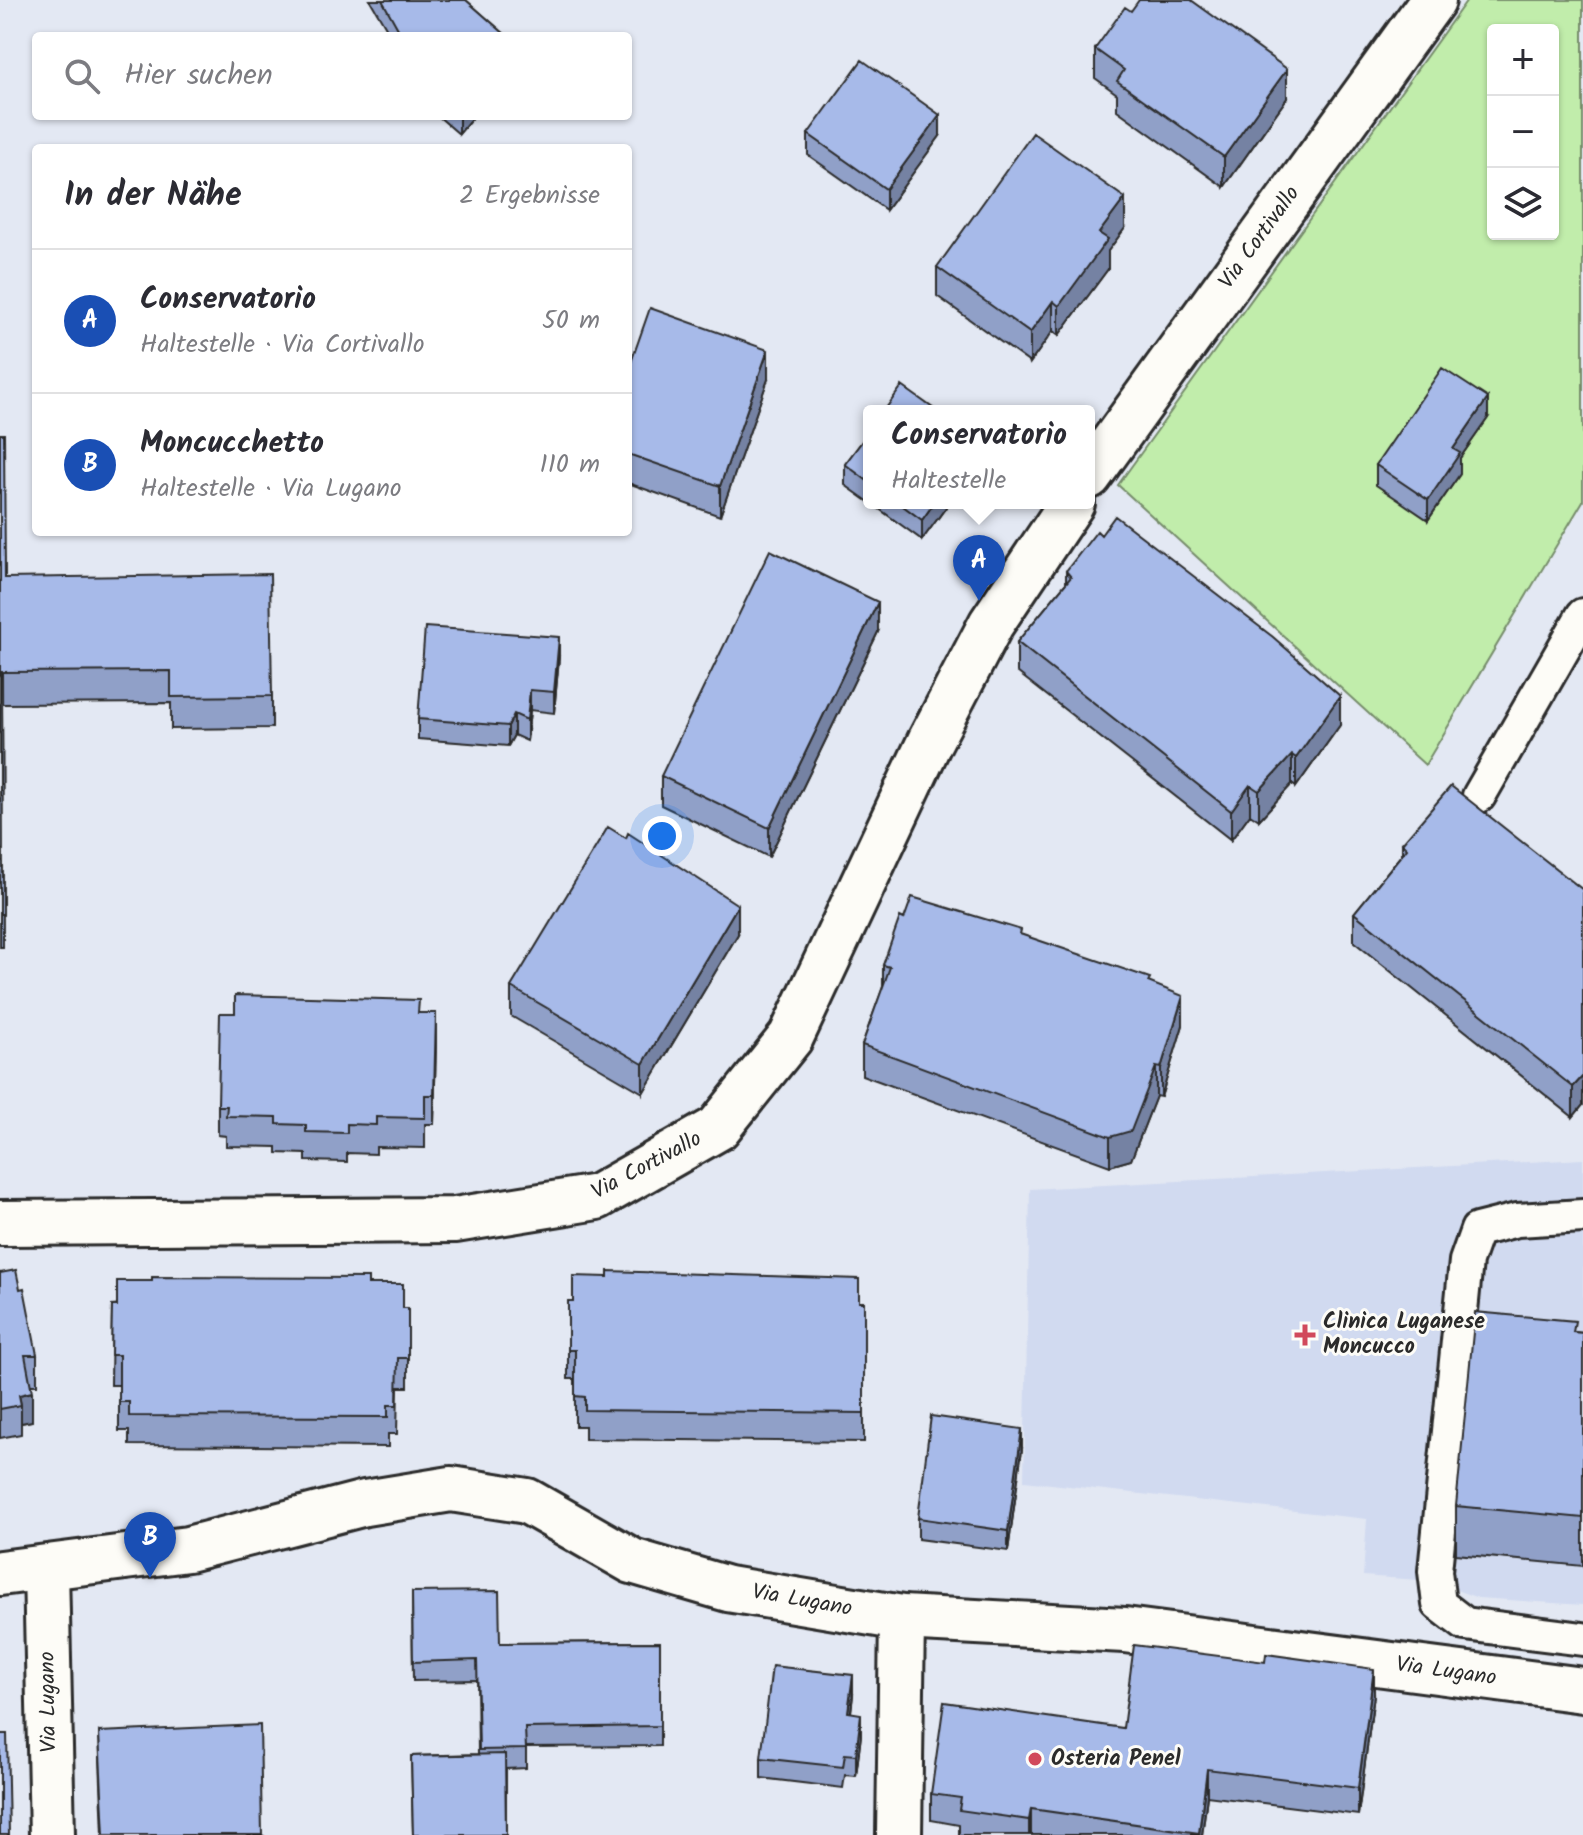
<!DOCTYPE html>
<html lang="de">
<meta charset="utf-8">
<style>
body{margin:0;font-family:Kalam,sans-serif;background:#f2f2f3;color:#2b2b33}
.controls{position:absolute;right:24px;top:24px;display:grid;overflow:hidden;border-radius:8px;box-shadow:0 2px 6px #0004}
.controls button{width:72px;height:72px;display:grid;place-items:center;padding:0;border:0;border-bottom:2px solid #e1e1e2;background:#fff;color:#2b2b33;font:40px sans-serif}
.you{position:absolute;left:662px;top:836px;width:28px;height:28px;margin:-20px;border:6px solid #fff;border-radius:50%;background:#1a73e8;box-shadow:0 0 0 12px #1a73e833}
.badge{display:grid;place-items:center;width:52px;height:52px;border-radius:50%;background:#d1495b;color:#fff;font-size:26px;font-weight:700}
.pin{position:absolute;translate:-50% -66px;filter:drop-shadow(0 2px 4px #0008)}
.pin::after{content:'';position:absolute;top:42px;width:28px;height:24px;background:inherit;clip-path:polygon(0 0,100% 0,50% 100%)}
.popup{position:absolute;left:863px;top:405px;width:232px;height:104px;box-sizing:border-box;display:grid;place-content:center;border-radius:8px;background:#fff;filter:drop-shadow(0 2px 6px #0005);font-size:26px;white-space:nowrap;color:#7c7c81}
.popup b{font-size:30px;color:#2b2b33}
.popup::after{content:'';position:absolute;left:50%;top:100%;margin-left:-16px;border:16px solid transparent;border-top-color:#fff}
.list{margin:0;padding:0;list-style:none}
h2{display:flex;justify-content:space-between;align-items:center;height:104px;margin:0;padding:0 32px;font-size:34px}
h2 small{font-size:26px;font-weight:400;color:#7c7c81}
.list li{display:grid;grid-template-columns:52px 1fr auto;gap:24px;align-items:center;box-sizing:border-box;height:144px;padding:0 32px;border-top:2px solid #e1e1e2}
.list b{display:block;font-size:30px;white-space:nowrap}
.list p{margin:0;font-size:26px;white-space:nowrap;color:#7c7c81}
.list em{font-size:26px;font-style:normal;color:#7c7c81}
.icon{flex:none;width:44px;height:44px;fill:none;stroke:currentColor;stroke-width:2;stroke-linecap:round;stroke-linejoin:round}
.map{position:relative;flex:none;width:1583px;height:1835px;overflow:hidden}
.search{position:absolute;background:#fff;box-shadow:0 2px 6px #0004;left:32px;top:32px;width:600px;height:88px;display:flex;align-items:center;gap:20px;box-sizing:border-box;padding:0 28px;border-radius:8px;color:#7c7c81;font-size:30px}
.panel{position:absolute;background:#fff;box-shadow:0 2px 6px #0004;left:32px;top:144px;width:600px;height:392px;border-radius:8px}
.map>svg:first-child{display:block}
</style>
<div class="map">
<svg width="1583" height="1835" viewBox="0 0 1583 1835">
<rect width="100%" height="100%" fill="#e3e8f3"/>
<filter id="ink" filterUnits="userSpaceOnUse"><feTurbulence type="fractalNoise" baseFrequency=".0125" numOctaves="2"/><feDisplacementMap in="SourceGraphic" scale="16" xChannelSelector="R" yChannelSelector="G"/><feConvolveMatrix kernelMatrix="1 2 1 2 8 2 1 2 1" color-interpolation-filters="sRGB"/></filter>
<g filter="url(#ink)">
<!-- built -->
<path fill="#d1daf0" d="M1583,1159V1605L1478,1598L1432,1581L1363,1576L1367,1519L1024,1481L1030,1189Z"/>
<!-- green -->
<path fill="#c1edab" stroke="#768c6b" stroke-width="2" fill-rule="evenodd" d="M1467,0H1583V501L1425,765L1118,485ZM1493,30H1553V234H1493Z"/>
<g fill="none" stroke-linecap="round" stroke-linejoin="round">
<defs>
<path id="lane" d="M1479,796L1583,615
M1583,1216L1517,1220L1477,1230L1466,1261L1435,1571L1439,1604L1465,1624L1583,1639"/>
<path id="street" d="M1089,476L1433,0
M0,1223L455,1220L597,1197L718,1128L791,1037L930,741L991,624L1072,503
M46,1570L52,1835
M899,1835L902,1618"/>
<path id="secondary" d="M0,1573L188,1549L365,1503L451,1489L527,1501L632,1561L728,1589L902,1618L1125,1630L1583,1690"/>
</defs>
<!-- lane casing -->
<use href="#lane" stroke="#2b2b2b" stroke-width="38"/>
<!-- street casing -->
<use href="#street" stroke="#2b2b2b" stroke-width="50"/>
<!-- secondary casing -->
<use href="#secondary" stroke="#2b2b2b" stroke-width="50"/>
<!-- lane -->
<use href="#lane" stroke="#fdfcf7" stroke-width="32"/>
<!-- street -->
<use href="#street" stroke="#fdfcf7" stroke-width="44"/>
<!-- secondary -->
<use href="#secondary" stroke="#fdfcf7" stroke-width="44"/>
</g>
<!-- wall -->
<path fill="#90a0c8" stroke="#2b2b2b" stroke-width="2" d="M370,0H466L507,36H391Z
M1131,11L1287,98L1224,187L1117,110V94L1095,78V49Z
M438,116H474L459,134Z
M808,134L940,136L886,210L808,155Z
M1125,228L1108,251V269L1059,335L1053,331L1030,363L937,296V267Z
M628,371L768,379L720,516L628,483Z
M1488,418L1460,458V474L1428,520L1376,485V465Z
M869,432V502L845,485V464Z
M0,434L5,578L272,696V728L171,729V703L2,704L3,947H0Z
M871,503H949L922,540Z
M1066,571L1340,725L1296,787L1292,784L1259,820L1250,814L1231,840L1017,672V642L1066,583Z
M878,632L769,857L661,805V776Z
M559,657L554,713L530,710L527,741L514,735L508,746L418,739V719Z
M1402,843L1583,890V1105L1573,1117L1354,942V913L1402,854Z
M904,919L1021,935L1150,983L1183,1025L1161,1097L1156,1096L1131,1160L1110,1166L862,1075V1045L883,987V965Z
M738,934L643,1093L511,1016V987Z
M235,1013H419L436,1042L434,1124H425V1148L376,1147V1154L347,1153V1162L306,1161V1154L277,1153V1147L226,1146V1136L218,1135V1106Z
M0,1273L20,1289L37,1355V1385H31L32,1421L21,1423V1434L0,1438Z
M368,1284L403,1308H408V1387H398L397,1434H388V1447L129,1445V1431H119V1385H111L112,1306Z
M568,1301L864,1302V1442L585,1439V1426H575V1379H568Z
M1575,1332L1583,1333V1566L1456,1554V1506Z
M1022,1449L1008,1551L918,1539V1518Z
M412,1592L500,1643L660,1642V1746L526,1747V1768L506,1769V1835H413L411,1756L478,1754L477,1680L413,1681Z
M853,1695L851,1713L861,1735L856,1776L845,1775L843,1788L761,1778V1758Z
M1374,1695L1358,1815L1207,1796L1202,1835H959V1825L931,1820V1794L1123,1728Z
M99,1732L262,1835H103Z"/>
<!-- shaded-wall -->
<path fill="#7582a3" stroke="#2b2b2b" stroke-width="2" d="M1287,69V98L1224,187V157Z
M940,115V136L886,210V189Z
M459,116H474L459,134Z
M1125,198V228L1108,251V269L1059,335V306L1099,233Z
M1053,301V331L1030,363V333Z
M768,350V379L720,516V486Z
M1488,398V418L1460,458V474L1428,520V500L1453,449Z
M934,503H949L922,540V520Z
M878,602V632L769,857V828Z
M559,637V657L554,713V692Z
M530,690V710L527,741V720Z
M1340,696V725L1296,787V758Z
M514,714V735L508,746V726Z
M1292,755V784L1259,820V791Z
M1250,785V814L1231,840V811Z
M738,905V934L643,1093V1064Z
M1183,996V1025L1161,1097V1068Z
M436,1013V1042L434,1124V1095Z
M1156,1067V1096L1131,1160L1110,1166V1137Z
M1583,1076V1105L1573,1117V1087Z
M32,1392V1421L21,1423V1405L19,1395Z
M1022,1429V1449L1008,1551V1531Z
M1374,1669V1695L1358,1815V1788Z
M853,1675V1695L848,1733V1712Z
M861,1714V1735L856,1776V1755Z
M1207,1769V1796L1202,1835H1199Z
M1031,1809V1835H1029V1820Z"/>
<!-- building -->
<path fill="#a7bae9" stroke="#2b2b2b" stroke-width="2" d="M382,0H466L507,36H402Z
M1139,0H1191L1287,69L1224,157L1117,81L1124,70L1095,49L1125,7L1131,11Z
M862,60L940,115L886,189L808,134Z
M1033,133L1125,198L1099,233L1108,239L1059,306L1053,301L1030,333L937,267Z
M650,308L768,350L720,486L628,454V371Z
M1442,368L1488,398L1453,449L1460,453L1428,500L1376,465Z
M902,386L937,411H884Z
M869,432V482L845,464Z
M0,434H4L5,578L270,574L272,696L171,697V671L2,672L3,914H0Z
M899,503H934L922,520Z
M1115,516L1273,637L1340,696L1296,758L1292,755L1259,791L1250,785L1231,811L1017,642L1071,577L1066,571L1097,531L1101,535Z
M770,550L878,602L769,828L661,776Z
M425,627L559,637L554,692L530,690L527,720L514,714L508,726L418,719Z
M1451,786L1583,890V1076L1573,1087L1354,913L1407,848L1402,843Z
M608,827L626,838L628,833L738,905L643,1064L511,987Z
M912,897L1021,930L1020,934L1150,978L1148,982L1183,996L1161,1068L1156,1067L1131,1131L1110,1137L862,1045L890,967L883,965L900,917L904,919Z
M235,995L419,1000L418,1013H436L434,1095H425V1118L376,1117V1125L347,1124V1133L306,1132V1125L277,1124V1117L226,1116L227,1106H218L220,1013H235Z
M16,1270L20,1289L24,1288L37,1355H25L32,1392L19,1395L21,1405L0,1409V1273Z
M608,1271L859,1279V1302H864V1413L585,1410V1397L575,1396V1350H568V1301H573V1276L608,1277Z
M152,1277L368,1278V1284H403V1308H408V1358H398L397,1405H388V1417L129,1416V1402H119V1355H111L112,1306H117V1281H152Z
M1475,1312L1575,1321L1573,1332L1583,1333V1518L1456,1506Z
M931,1416L1022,1429L1008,1531L918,1518Z
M499,1591L500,1643L660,1642V1726L525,1728L526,1749L479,1750L477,1660L413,1662L412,1592Z
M1134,1645L1265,1662L1266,1654L1374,1669L1358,1788L1207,1769L1199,1833L1031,1809L1029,1820L959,1810L961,1798L931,1794L944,1702L1123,1728Z
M772,1666L853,1675L848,1712L861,1714L856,1755L845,1754L843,1767L761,1758Z
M260,1725L262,1835H104L99,1732Z
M0,1734H7L9,1835H0Z
M505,1754L506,1835H413L411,1756Z"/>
</g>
<!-- markers -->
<g fill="#d1495b" stroke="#fdfcf7" stroke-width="3">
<path d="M1301 1323h8v8h8v8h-8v8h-8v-8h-8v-8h8z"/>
<circle cx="1035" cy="1759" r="8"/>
</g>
<g text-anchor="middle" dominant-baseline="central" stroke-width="6" stroke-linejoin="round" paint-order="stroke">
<!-- street labels -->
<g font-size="22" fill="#2b2b2b" stroke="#fdfcf7">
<text transform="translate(1260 238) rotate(-54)">Via Cortivallo</text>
<text transform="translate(647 1166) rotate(-28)">Via Cortivallo</text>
<text transform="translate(802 1601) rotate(10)">Via Lugano</text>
<text transform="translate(1446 1672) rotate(8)">Via Lugano</text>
<text transform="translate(49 1702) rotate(-91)">Via Lugano</text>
</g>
<!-- poi labels -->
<g font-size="22" font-weight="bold" fill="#2b2b2b" stroke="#fdfcf7" text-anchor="start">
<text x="1323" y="1322">Clinica Luganese<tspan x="1323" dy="25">Moncucco</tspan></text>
<text x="1051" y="1759">Osteria Penel</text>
</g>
</g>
</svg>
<div class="controls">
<button>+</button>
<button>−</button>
<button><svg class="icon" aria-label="layers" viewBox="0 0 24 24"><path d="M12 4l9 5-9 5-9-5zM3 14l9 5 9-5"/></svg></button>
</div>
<div class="you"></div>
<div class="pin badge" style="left:979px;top:601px;background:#1a4fb4">A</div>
<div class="popup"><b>Conservatorio</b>Haltestelle</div>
<div class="pin badge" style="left:150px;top:1578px;background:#1a4fb4">B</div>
<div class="search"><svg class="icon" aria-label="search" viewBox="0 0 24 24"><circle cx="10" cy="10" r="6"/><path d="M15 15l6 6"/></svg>Hier suchen</div>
<section class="panel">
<h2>In der Nähe<small>2 Ergebnisse</small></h2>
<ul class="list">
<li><span class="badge" style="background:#1a4fb4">A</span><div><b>Conservatorio</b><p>Haltestelle · Via Cortivallo</p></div><em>50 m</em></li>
<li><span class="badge" style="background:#1a4fb4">B</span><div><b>Moncucchetto</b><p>Haltestelle · Via Lugano</p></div><em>110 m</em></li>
</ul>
</section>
</div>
